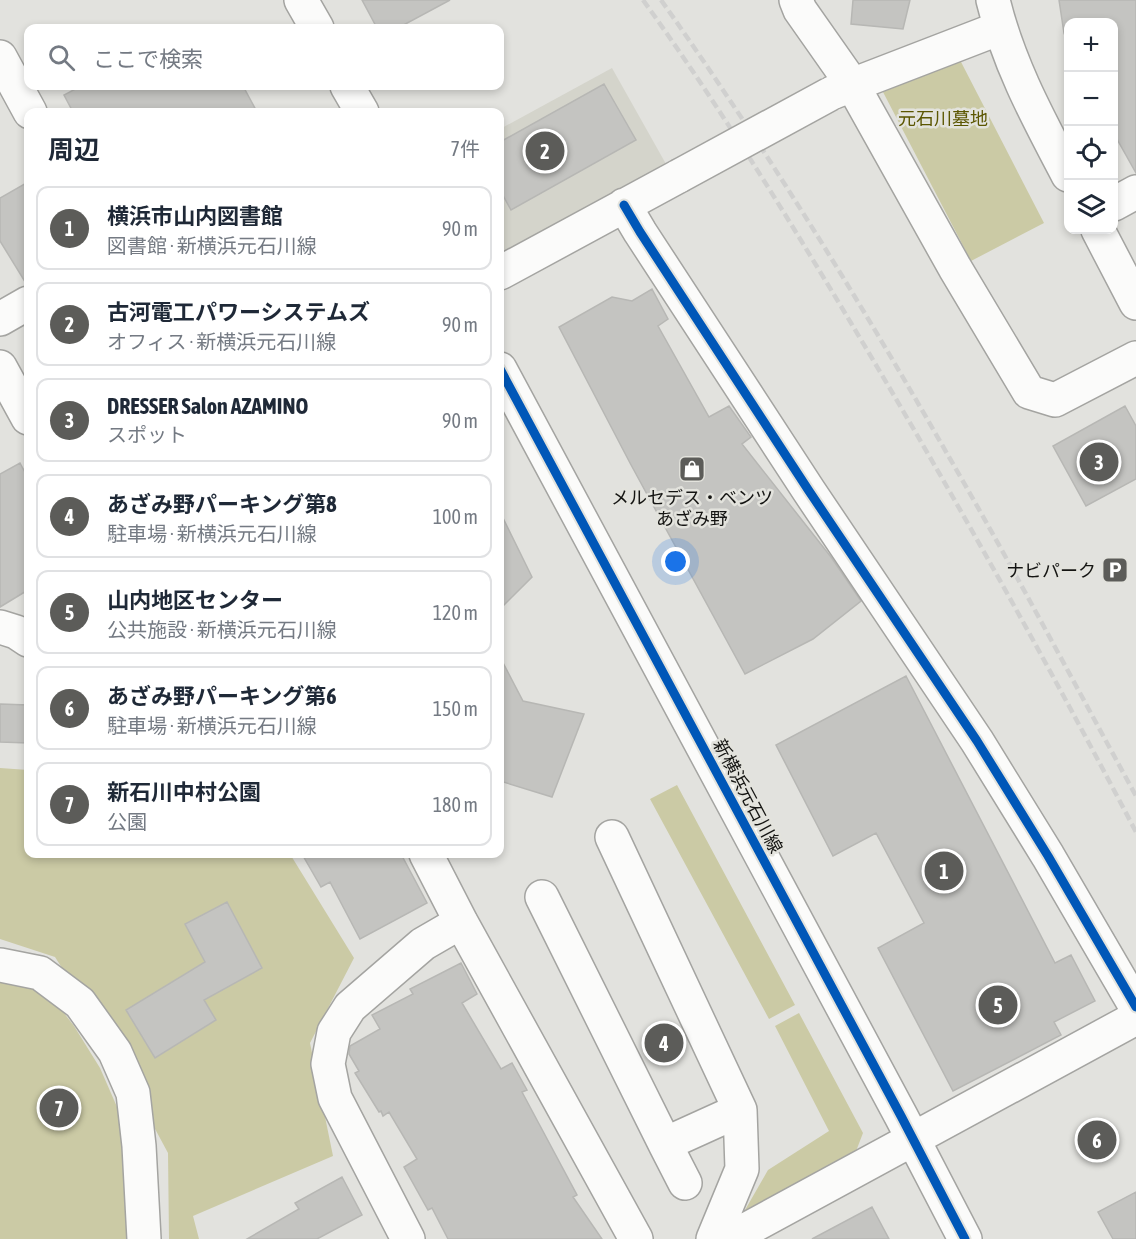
<!DOCTYPE html>
<html lang="ja">
<meta charset="utf-8">
<style>
body{margin:0;font-family:"Asap Condensed","Noto Sans JP",sans-serif;background:#f2f2f3;color:#1f2937}
.controls{position:absolute;right:18px;top:18px;display:grid;overflow:hidden;border-radius:12px;box-shadow:0 3px 9px #0003}
.controls button{width:54px;height:54px;display:grid;place-items:center;padding:0;border:0;border-bottom:2px solid #e0e1e3;background:#fff;color:#1f2937;font:30px sans-serif}
.you{position:absolute;left:676px;top:562px;width:21px;height:21px;margin:-15px;border:4px solid #fff;border-radius:50%;background:#1a73e8;box-shadow:0 0 0 9px #1a73e833}
.badge{display:grid;place-items:center;width:39px;height:39px;border-radius:50%;background:#5c5c59;color:#fff;font-size:20px;font-weight:700}
.pin{position:absolute;translate:-50% -50%;border:3px solid #fff;box-shadow:0 2px 6px #0006}
.list{margin:0;padding:0;list-style:none}
h2{display:flex;justify-content:space-between;align-items:center;height:78px;margin:0;padding:0 24px;font-size:26px}
h2 small{font-size:20px;font-weight:400;color:#747a83}
.list li{display:grid;grid-template-columns:39px 1fr auto;gap:18px;align-items:center;box-sizing:border-box;height:84px;margin:0 12px 12px;padding:0 12px;border:2px solid #e0e1e3;border-radius:12px}
.list b{display:block;font-size:22px;white-space:nowrap}
.list p{margin:0;font-size:20px;white-space:nowrap;color:#747a83}
.list em{font-size:20px;font-style:normal;color:#747a83}
.icon{flex:none;width:33px;height:33px;fill:none;stroke:currentColor;stroke-width:2;stroke-linecap:round;stroke-linejoin:round}
.map{position:relative;flex:none;width:1136px;height:1239px;overflow:hidden}
.search{position:absolute;background:#fff;box-shadow:0 3px 9px #0003;left:24px;top:24px;width:480px;height:66px;display:flex;align-items:center;gap:15px;box-sizing:border-box;padding:0 21px;border-radius:12px;color:#747a83;font-size:22px}
.panel{position:absolute;background:#fff;box-shadow:0 3px 9px #0003;left:24px;top:108px;width:480px;height:750px;border-radius:12px}
.map>svg:first-child{display:block}
</style>
<div class="map">
<svg width="1136" height="1239" viewBox="0 0 1136 1239">
<rect width="100%" height="100%" fill="#e2e2de"/>
<!-- built -->
<path fill="#d4d4cb" d="M612,68L666,164L500,256V129Z"/>
<!-- green -->
<path fill="#cbcaa5" d="M960,60L1044,223L971,261L883,92Z
M0,768L28,770V854H290L354,958L310,1043L333,1156L193,1216L199,1239H169L168,1153L104,1034L55,957L0,939Z
M677,785L795,1005L769,1019L650,799Z
M0,980L23,983L54,1000L74,1026L100,1068L135,1148L130,1239H0Z
M799,1013L863,1133L853,1159L741,1217L768,1170L829,1131L775,1026Z"/>
<!-- building -->
<path fill="#c4c4c1" stroke="#b7b7b4" stroke-width="1.5" d="M362,0H450L398,28H377Z
M853,0H910L903,29L851,24Z
M1059,0H1136V173L1113,132V22H1068V43L1064,33Z
M604,84L636,140L511,210L500,190V142Z
M81,86H243L257,112H73L64,95Z
M28,182V284L27,285L0,241V198Z
M652,289L668,319L658,326L709,417L729,406L751,437L742,444L831,557L861,601L813,639L745,674L630,463L559,327L612,297L632,301Z
M1125,406L1136,426V479L1086,506L1053,446Z
M20,463L28,478V590L0,607V474Z
M500,512L532,577L500,609Z
M500,657L523,701L584,714L552,797L500,781Z
M906,676L1055,963L1071,955L1095,1001L1054,1022L1061,1035L953,1091L878,948L924,923L876,833L833,856L776,745Z
M0,704L28,705V743L0,742Z
M302,854H401L427,903L360,939L330,882L321,887Z
M227,902L262,968L204,1000L216,1020L155,1058L126,1010L205,962L185,924Z
M461,963L477,994L462,1003L501,1069L512,1063L527,1090L522,1092L577,1195L573,1197L602,1239H448L432,1208L428,1210L404,1167L417,1159L389,1112L383,1116L381,1111L379,1112L355,1073L359,1071L349,1054L350,1046L380,1029L372,1015L413,994L410,989Z
M342,1177L362,1215L317,1239H247L299,1209L295,1203Z
M1136,1192V1239H1113L1098,1212Z
M872,1207L889,1239H812Z"/>
<g fill="none" stroke-linecap="round" stroke-linejoin="round">
<defs>
<path id="minor" d="M301,0L317,28
M796,0L800,10L852,84L955,268L1029,392L1055,400L1136,358
M993,0C1008,63 1038,118 1068,175
M0,57L30,112
M347,86L362,112
M834,92L1000,28
M1114,204L1136,192
M624,205L640,232L809,491L977,741L1048,856L1136,1007
M1098,230L1136,303
M500,273L679,176
M0,319L28,303
M0,367L28,418
M500,369L901,1116L965,1239
M0,627L16,632L28,640
M612,837L740,1110L742,1169L713,1239
M426,854L461,922L636,1239
M542,897L665,1144L740,1110
M0,965L40,973L80,1003L115,1052L133,1093L139,1146L144,1239
M665,1144L685,1183
M408,1239L335,1098L328,1064L334,1032L350,1007L423,944L461,922
M729,1239L1136,1018"/>
</defs>
<!-- minor casing -->
<use href="#minor" stroke="#a4a4a1" stroke-width="36"/>
<!-- minor -->
<use href="#minor" stroke="#fbfbfa" stroke-width="33"/>
<!-- rail -->
<path stroke="#d0d0cf" stroke-width="4.5" stroke-dasharray="9 4.5" stroke-linecap="butt" d="M643,0C718,104 785,213 851,323C951,490 1046,660 1136,832
M661,0C765,147 860,301 949,457C1014,569 1074,683 1136,796"/>
<defs>
<path id="minor-bridge" d="M679,176L830,94"/>
</defs>
<!-- minor-bridge casing -->
<use href="#minor-bridge" stroke="#a4a4a1" stroke-width="36" stroke-linecap="butt"/>
<!-- minor-bridge -->
<use href="#minor-bridge" stroke="#fbfbfa" stroke-width="33"/>
<defs>
<path id="cycleway" d="M624,205L640,232L809,491L977,741L1048,856L1136,1007
M500,369L901,1116L965,1239"/>
</defs>
<!-- cycleway casing -->
<use href="#cycleway" stroke="#e3e3dd" stroke-width="13"/>
<!-- cycleway -->
<use href="#cycleway" stroke="#0057b8" stroke-width="9"/>
</g>
<!-- icons -->
<defs>
<symbol id="shop-square" viewBox="-11 -11 22 22"><rect x="-9" y="-9" width="18" height="18" rx="4" fill="#5c5c59" stroke="#e3e3dd"/><path d="M-5-2.5h2.3a2.7 3.5 0 0 1 5.4 0H5L5.5 6h-11ZM-1.5-2.5h3a1.5 2.3 0 0 0-3 0Z" fill="#fff"/></symbol>
<symbol id="parking-square" viewBox="-11 -11 22 22"><rect x="-9" y="-9" width="18" height="18" rx="4" fill="#5c5c59" stroke="#e3e3dd"/><path d="M-3.5-5.5H1a3.5 3.5 0 0 1 0 7H-1V5.5H-3.5ZM-1-3.4V-.6H.8a1.4 1.4 0 0 0 0-2.8Z" fill="#fff"/></symbol>
</defs>
<g fill-rule="evenodd">
<use href="#shop-square" x="677" y="454" width="30" height="30"/>
<use href="#parking-square" x="1100" y="555" width="30" height="30"/>
</g>
<g text-anchor="middle" dominant-baseline="central" stroke-width="5" stroke-linejoin="round" paint-order="stroke">
<!-- park labels -->
<g font-size="18" fill="#5b5601" stroke="#e3e3dd">
<text x="943" y="118">元石川墓地</text>
</g>
<!-- poi labels -->
<g font-size="18" fill="#141412" stroke="#e3e3dd">
<text x="692" y="497">メルセデス・ベンツ<tspan x="692" dy="21">あざみ野</tspan></text>
<text x="1096" y="570" text-anchor="end">ナビパーク</text>
</g>
<!-- street labels -->
<g font-size="18" fill="#141412" stroke="#e3e3dd">
<text transform="translate(748 796) rotate(62)">新横浜元石川線</text>
</g>
</g>
</svg>
<div class="controls">
<button>+</button>
<button>−</button>
<button><svg class="icon" aria-label="locate" viewBox="0 0 24 24"><circle cx="12" cy="12" r="6"/><path d="M12 2v4M12 18v4M2 12h4M18 12h4"/></svg></button>
<button><svg class="icon" aria-label="layers" viewBox="0 0 24 24"><path d="M12 4l9 5-9 5-9-5zM3 14l9 5 9-5"/></svg></button>
</div>
<div class="you"></div>
<div class="pin badge" style="left:944px;top:871px">1</div>
<div class="pin badge" style="left:545px;top:151px">2</div>
<div class="pin badge" style="left:1099px;top:462px">3</div>
<div class="pin badge" style="left:664px;top:1043px">4</div>
<div class="pin badge" style="left:998px;top:1005px">5</div>
<div class="pin badge" style="left:1097px;top:1140px">6</div>
<div class="pin badge" style="left:59px;top:1108px">7</div>
<div class="search"><svg class="icon" aria-label="search" viewBox="0 0 24 24"><circle cx="10" cy="10" r="6"/><path d="M15 15l6 6"/></svg>ここで検索</div>
<section class="panel">
<h2>周辺<small>7件</small></h2>
<ul class="list">
<li><span class="badge">1</span><div><b>横浜市山内図書館</b><p>図書館 · 新横浜元石川線</p></div><em>90 m</em></li>
<li><span class="badge">2</span><div><b>古河電工パワーシステムズ</b><p>オフィス · 新横浜元石川線</p></div><em>90 m</em></li>
<li><span class="badge">3</span><div><b>DRESSER Salon AZAMINO</b><p>スポット</p></div><em>90 m</em></li>
<li><span class="badge">4</span><div><b>あざみ野パーキング第8</b><p>駐車場 · 新横浜元石川線</p></div><em>100 m</em></li>
<li><span class="badge">5</span><div><b>山内地区センター</b><p>公共施設 · 新横浜元石川線</p></div><em>120 m</em></li>
<li><span class="badge">6</span><div><b>あざみ野パーキング第6</b><p>駐車場 · 新横浜元石川線</p></div><em>150 m</em></li>
<li><span class="badge">7</span><div><b>新石川中村公園</b><p>公園</p></div><em>180 m</em></li>
</ul>
</section>
</div>
